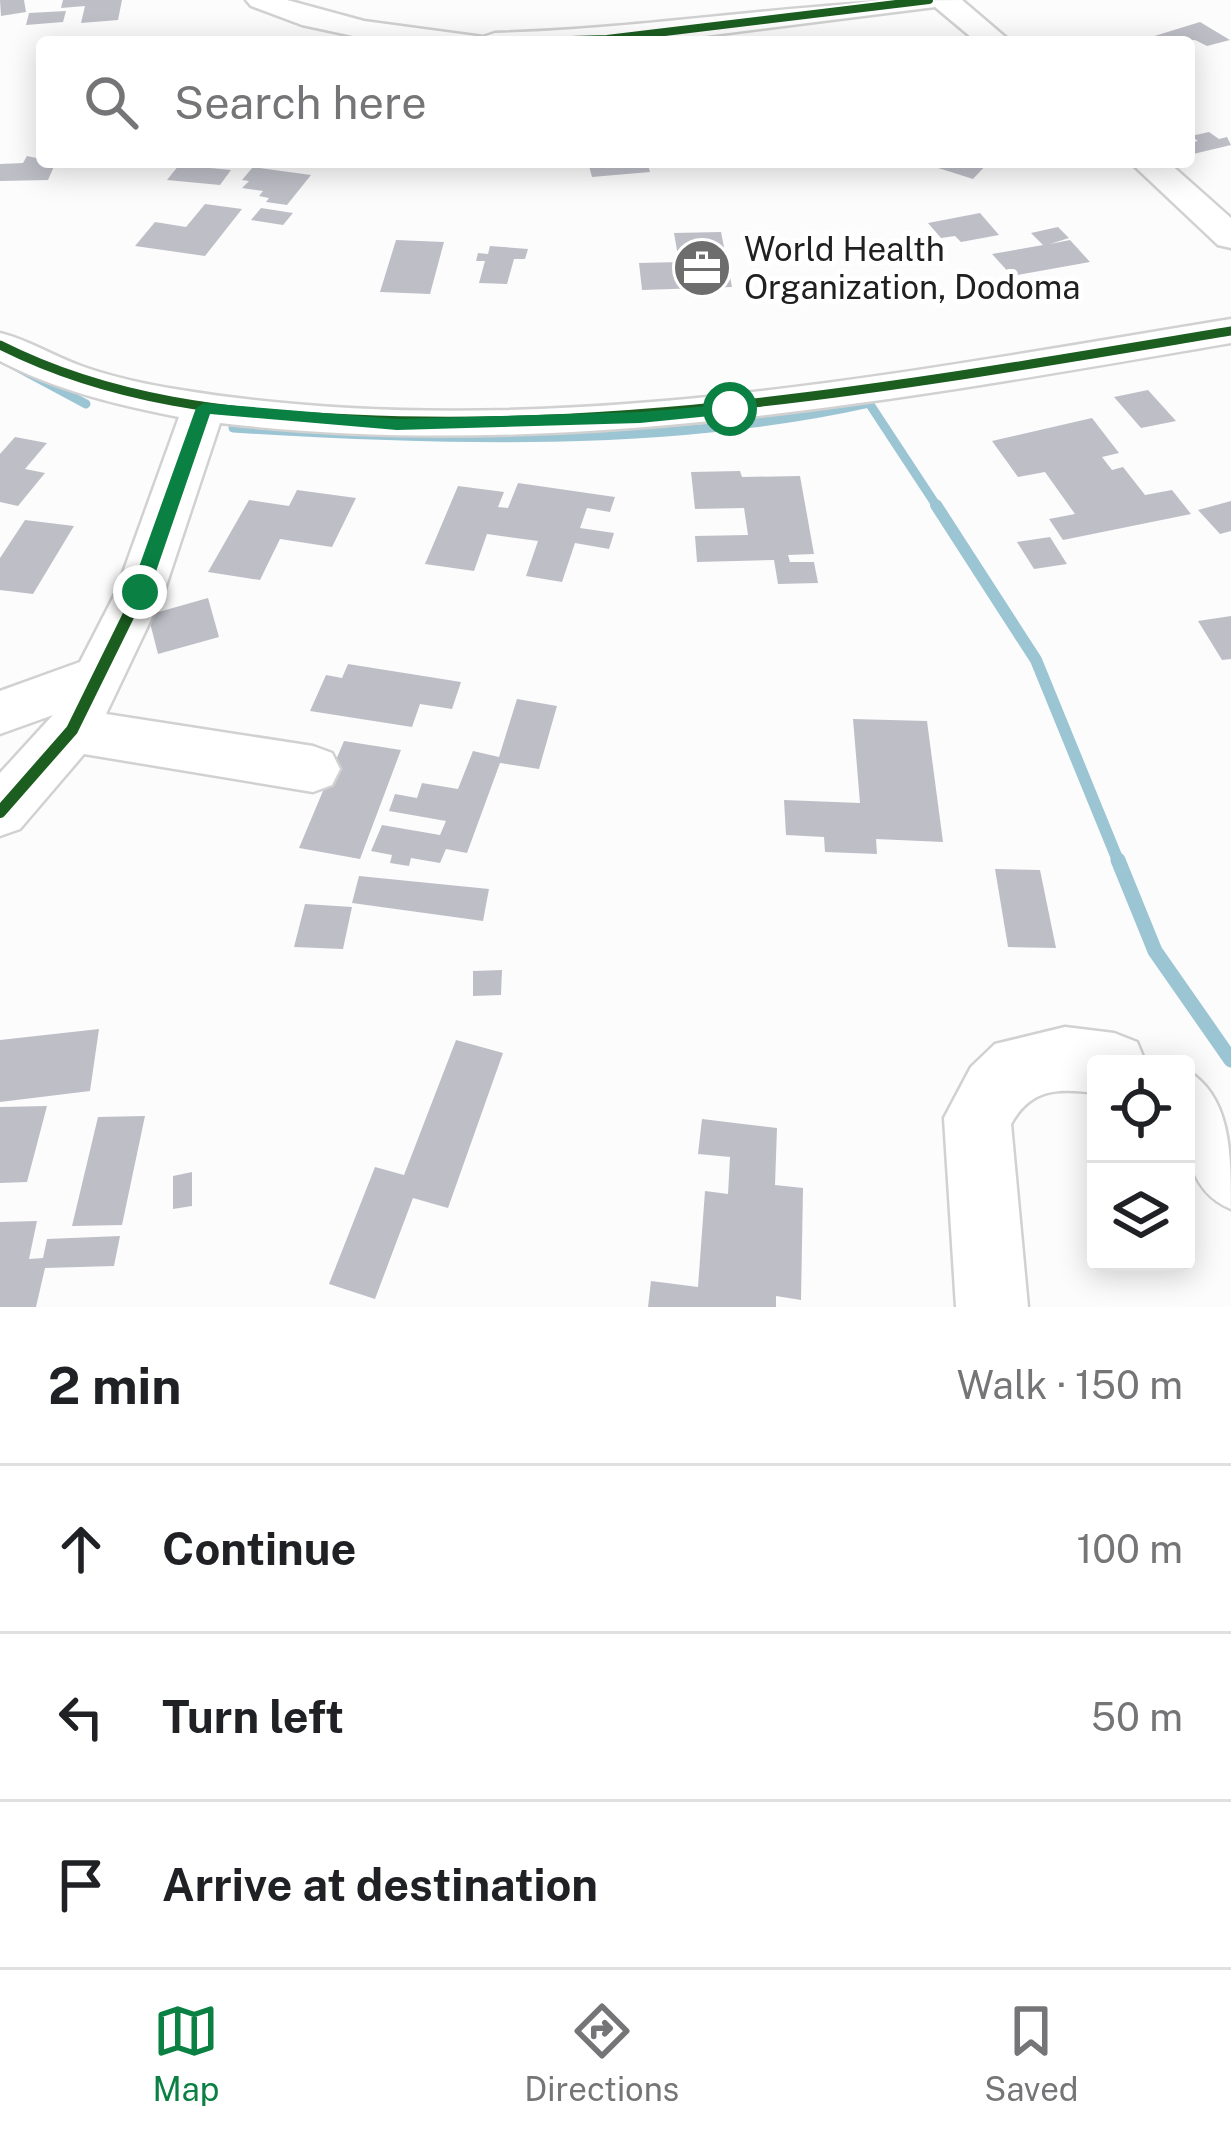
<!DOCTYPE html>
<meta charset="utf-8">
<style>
body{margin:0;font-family:"Public Sans",sans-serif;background:#f2f2f2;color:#202124}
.controls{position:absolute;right:36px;bottom:36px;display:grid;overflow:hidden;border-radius:12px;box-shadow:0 6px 30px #0003}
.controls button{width:108px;height:108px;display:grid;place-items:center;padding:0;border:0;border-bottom:3px solid #e0e0e0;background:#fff;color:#202124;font:60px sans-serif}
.stop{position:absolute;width:36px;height:36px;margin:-27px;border:9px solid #0b8043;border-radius:50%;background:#fff}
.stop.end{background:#0b8043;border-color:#fff;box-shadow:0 3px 12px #0008}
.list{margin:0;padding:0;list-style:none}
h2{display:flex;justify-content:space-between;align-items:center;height:156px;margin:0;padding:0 48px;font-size:51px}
h2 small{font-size:39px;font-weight:400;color:#757577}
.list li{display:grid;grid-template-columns:78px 1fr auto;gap:36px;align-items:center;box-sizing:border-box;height:168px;padding:0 48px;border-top:3px solid #e0e0e0}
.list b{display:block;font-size:45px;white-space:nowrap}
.list em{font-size:39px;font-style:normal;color:#757577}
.icon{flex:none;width:66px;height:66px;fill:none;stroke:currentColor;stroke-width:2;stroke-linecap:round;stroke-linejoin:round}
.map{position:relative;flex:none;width:1231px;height:1307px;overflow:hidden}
.search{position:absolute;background:#fff;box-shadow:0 6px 30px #0003;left:36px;right:36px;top:36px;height:132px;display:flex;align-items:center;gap:30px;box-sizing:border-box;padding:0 42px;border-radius:12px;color:#757577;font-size:45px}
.sheet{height:660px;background:#fff}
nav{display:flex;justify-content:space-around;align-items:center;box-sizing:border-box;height:168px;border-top:3px solid #e0e0e0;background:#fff;font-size:33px;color:#757577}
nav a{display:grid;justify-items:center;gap:6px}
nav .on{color:#0b8043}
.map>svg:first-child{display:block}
</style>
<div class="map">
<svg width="1231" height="1307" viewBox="0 0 1231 1307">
<rect width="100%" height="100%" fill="#fcfcfd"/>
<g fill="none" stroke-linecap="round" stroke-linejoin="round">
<!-- stream-far2 -->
<path stroke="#9cc5d4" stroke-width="9" d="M0,358L86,404
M233,428C439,441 667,448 869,403L938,508"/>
<!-- stream-far1 -->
<path stroke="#9cc5d4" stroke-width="12" d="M936,505L1036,660L1119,863"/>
<!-- stream -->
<path stroke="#9cc5d4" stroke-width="15" d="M1118,860L1155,951L1231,1060"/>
</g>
<!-- building -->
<path fill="#bebec7" d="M0,0H24L26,12L1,16Z
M63,0H122L118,20L81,23L85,6L61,8Z
M66,11L63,22L26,25L29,13Z
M1200,22L1230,40L1207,46L1195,40L1135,42Z
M1209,132L1219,139L1227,137L1231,145L1189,155V143L1198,141L1191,136Z
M27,156L56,162L48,180L0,181V164L23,163Z
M588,162H647L650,172L592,177Z
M936,162H989L973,179L932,166Z
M179,165L231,170L220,185L167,180Z
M253,167L311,175L287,205L266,202L269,198L259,196L263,191L242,188L249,181L242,180Z
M205,204L242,209L205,256L135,246L155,222L186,227Z
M261,208L293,213L283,225L251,220Z
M980,213L999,235L961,242L955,236L941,238L928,223Z
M1058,227L1069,238L1050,244L1070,240L1090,262L1012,276L992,254L1043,245L1031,233Z
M721,232L732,287L642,290L639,263L679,262L674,233Z
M396,240L444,242L430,294L380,292Z
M490,246L528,249L525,259H514L507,284L479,283L485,261H476L478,253L488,254Z
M1148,390L1176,421L1141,428L1114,397Z
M1092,418L1119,453L1102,457L1112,470L1123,467L1145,495L1172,490L1191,514L1063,540L1049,519L1075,514L1045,472L1018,477L992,441Z
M15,437L47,443L25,469L45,473L18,506L0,502V454Z
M740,471L742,477L800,476L814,554L788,555L790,562H814L818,583L778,584L774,560L697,562L695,536L748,535L744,508L695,509L691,472Z
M518,483L615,497L610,512L587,508L580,528L614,533L609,549L575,543L562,582L526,576L538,541L487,534L474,571L425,564L458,486L504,492L498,507L508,508Z
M297,490L356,498L332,547L280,539L260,580L208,572L249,500L289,506Z
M1231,501V531L1220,534L1198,510Z
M25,520L74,526L33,594L0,590V558Z
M1050,537L1067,564L1034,569L1017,542Z
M208,598L219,637L158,654L148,615Z
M1231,616V659L1222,660L1198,621Z
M348,664L461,682L452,709L420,704L412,727L310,711L326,675L342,678Z
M517,699L557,706L539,769L500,763L467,853L446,849L440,863L411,858L409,866L390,863L392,855L371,851L382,825L440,835L446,821L389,811L395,794L417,798L422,783L458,789L473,751L499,757Z
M853,719L927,721L943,842L876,839L877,854L825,852L824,837L786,835L784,800L860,803Z
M344,741L401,750L360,859L299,848Z
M995,869L1040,870L1056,948L1008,947Z
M359,876L489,889L483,921L352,903Z
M305,904L352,907L343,949L294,947Z
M502,970L501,995L473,996V971Z
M99,1029L90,1091L0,1102V1040Z
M456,1040L503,1053L448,1208L413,1198L375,1299L329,1284L375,1167L404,1175Z
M47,1106L27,1182L0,1183V1107Z
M145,1116L122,1225L72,1226L98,1117Z
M702,1119L777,1128L775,1185L803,1188L801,1300L776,1296V1307H648L651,1281L698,1287L705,1191L728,1194L730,1157L698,1154Z
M192,1172V1206L173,1209V1176Z
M37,1221L29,1259L43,1258L47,1239L120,1236L114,1266L45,1268L36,1307H0V1222Z"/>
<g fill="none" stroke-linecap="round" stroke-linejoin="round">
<defs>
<path id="minor" d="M246,0H287L364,21L483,37L495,33C652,29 805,0 962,0L1011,42H977L935,7L657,42H381L302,25L251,6Z
M1130,162H1168L1231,218V248L1218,245Z
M1231,319V343C897,400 560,463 220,423L164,592L106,714L313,746L332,753L340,769L332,785L313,792L84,754L20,829L0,836V773L53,715L0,734V691L80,662L116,592L179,417C117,405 56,390 0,361V333C29,340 55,357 84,367C116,378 149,385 181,390C529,447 888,375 1231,319Z
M1065,1027L1114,1033L1137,1042L1146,1064H1096V1093C1058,1088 1031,1088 1011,1124L1028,1307H956L944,1118L971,1067L995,1044Z
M1186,1070C1231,1096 1231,1152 1231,1209C1176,1186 1186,1122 1186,1070Z"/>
</defs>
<!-- minor casing -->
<use href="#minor" stroke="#d1d1d1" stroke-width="5"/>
<!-- minor -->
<use href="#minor" fill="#fff" fill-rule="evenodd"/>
<defs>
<path id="cycleway-far2" d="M495,42L607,39L929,0"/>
<path id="cycleway-far1" d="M0,345C111,401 231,414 353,419C649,433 941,379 1231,331
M169,508L204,408"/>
<path id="cycleway" d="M0,812L72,730L140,592L170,505"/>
</defs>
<!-- cycleway-far2 casing -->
<use href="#cycleway-far2" stroke="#fff" stroke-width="12"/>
<!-- cycleway-far1 casing -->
<use href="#cycleway-far1" stroke="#fff" stroke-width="15"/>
<!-- cycleway casing -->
<use href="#cycleway" stroke="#fff" stroke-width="20"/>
<!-- cycleway-far2 -->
<use href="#cycleway-far2" stroke="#1b5e20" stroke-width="8"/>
<!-- cycleway-far1 -->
<use href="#cycleway-far1" stroke="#1b5e20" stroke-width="9"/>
<!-- cycleway -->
<use href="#cycleway" stroke="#1b5e20" stroke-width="12"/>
</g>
<!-- route -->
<path fill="#0b8043" d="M204,403L397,419L640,412L730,404L739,409L730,414L640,423L397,430L210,414L149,592L140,599L133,597L130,592L196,408Z"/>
<!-- icons -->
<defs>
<symbol id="office-disc" viewBox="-11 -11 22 22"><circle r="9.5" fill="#6d6d6e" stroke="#fff"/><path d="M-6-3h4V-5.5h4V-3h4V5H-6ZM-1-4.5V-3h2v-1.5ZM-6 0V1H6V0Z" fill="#fff"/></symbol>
</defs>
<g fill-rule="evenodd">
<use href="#office-disc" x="669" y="235" width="66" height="66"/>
</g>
<g text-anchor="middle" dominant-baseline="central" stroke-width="10" stroke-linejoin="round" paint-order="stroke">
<!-- far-poi labels -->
<g font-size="33" fill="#202021" stroke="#fff" text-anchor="start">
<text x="744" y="249">World Health<tspan x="744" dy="38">Organization, Dodoma</tspan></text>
</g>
</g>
</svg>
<div class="controls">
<button><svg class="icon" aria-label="locate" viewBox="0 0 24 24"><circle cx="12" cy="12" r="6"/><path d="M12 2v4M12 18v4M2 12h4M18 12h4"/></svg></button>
<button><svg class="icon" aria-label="layers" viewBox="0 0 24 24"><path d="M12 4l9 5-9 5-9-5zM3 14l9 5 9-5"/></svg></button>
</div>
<div class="stop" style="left:730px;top:409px"></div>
<div class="stop end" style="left:140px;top:592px"></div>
<div class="search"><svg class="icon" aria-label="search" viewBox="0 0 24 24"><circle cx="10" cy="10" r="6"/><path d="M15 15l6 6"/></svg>Search here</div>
</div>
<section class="sheet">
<h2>2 min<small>Walk · 150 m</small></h2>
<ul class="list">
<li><svg class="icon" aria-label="ahead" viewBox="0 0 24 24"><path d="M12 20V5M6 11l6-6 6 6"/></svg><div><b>Continue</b></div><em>100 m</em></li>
<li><svg class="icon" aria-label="left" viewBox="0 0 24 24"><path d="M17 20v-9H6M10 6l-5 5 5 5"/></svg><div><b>Turn left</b></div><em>50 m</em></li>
<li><svg class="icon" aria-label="arrive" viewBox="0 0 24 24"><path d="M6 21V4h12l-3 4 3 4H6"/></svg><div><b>Arrive at destination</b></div></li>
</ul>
</section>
<nav>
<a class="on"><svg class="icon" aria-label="map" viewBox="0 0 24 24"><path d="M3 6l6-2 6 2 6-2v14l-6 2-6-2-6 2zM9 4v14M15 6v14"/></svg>Map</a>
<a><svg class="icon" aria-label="directions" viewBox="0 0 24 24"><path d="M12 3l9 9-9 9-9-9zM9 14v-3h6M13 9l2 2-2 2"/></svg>Directions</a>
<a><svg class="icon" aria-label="saved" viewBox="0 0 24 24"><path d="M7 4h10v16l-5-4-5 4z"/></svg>Saved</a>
</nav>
